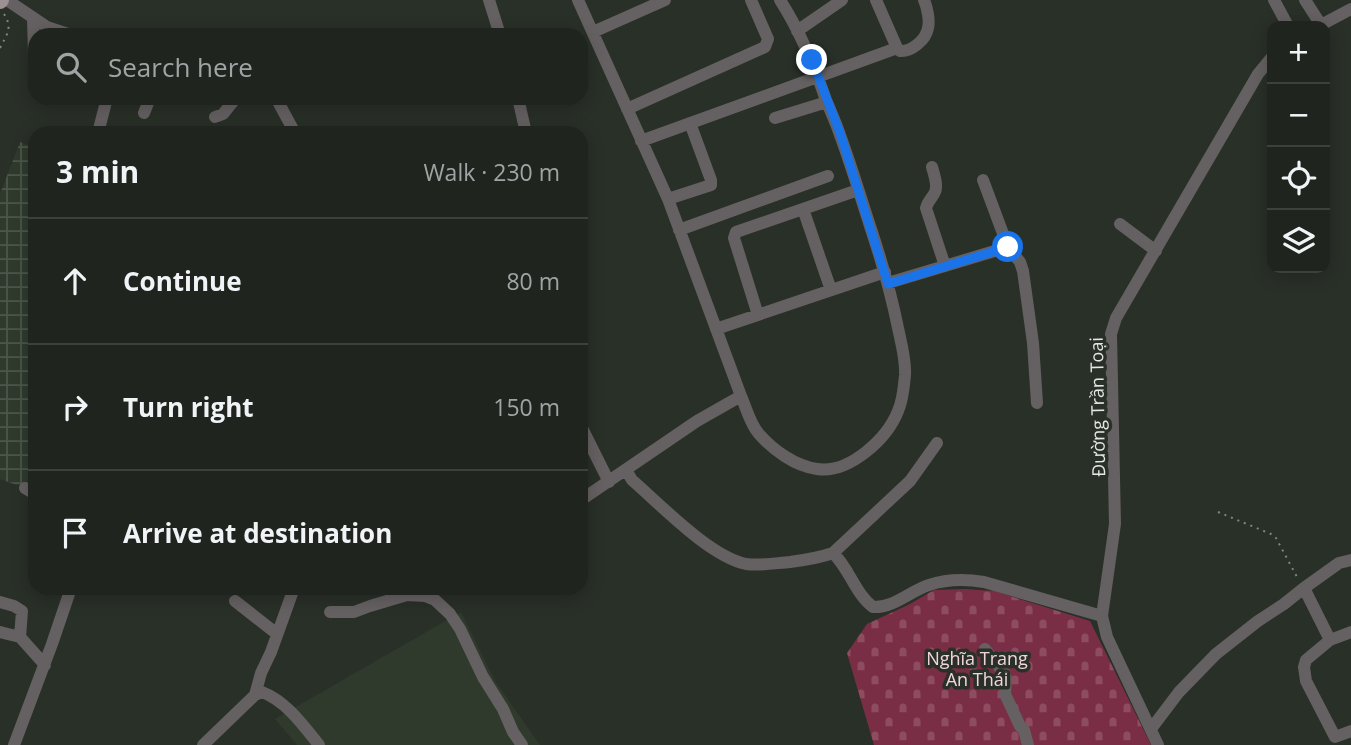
<!DOCTYPE html>
<meta charset="utf-8">
<style>
body{margin:0;font-family:"Open Sans",sans-serif;background:#272c27;color:#f1f3f6}
.controls{position:absolute;right:21px;top:21px;display:grid;overflow:hidden;border-radius:14px;box-shadow:0 4px 18px #0003}
.controls button{width:63px;height:63px;display:grid;place-items:center;padding:0;border:0;border-bottom:2px solid #3c413c;background:#1f241e;color:#f1f3f6;font:35px sans-serif}
.stop{position:absolute;width:21px;height:21px;margin:-16px;border:5px solid #1a73e8;border-radius:50%;background:#fff}
.stop.end{background:#1a73e8;border-color:#fff;box-shadow:0 2px 7px #0008}
.list{margin:0;padding:0;list-style:none}
h2{display:flex;justify-content:space-between;align-items:center;height:91px;margin:0;padding:0 28px;font-size:30px}
h2 small{font-size:23px;font-weight:400;color:#a1a4a4}
.list li{display:grid;grid-template-columns:46px 1fr auto;gap:21px;align-items:center;box-sizing:border-box;height:126px;padding:0 28px;border-top:2px solid #3c413c}
.list b{display:block;font-size:26px;white-space:nowrap}
.list em{font-size:23px;font-style:normal;color:#a1a4a4}
.icon{flex:none;width:38px;height:38px;fill:none;stroke:currentColor;stroke-width:2;stroke-linecap:round;stroke-linejoin:round}
.map{position:relative;flex:none;width:1351px;height:745px;overflow:hidden}
.search{position:absolute;background:#1f241e;box-shadow:0 4px 18px #0003;left:28px;top:28px;width:560px;height:77px;display:flex;align-items:center;gap:18px;box-sizing:border-box;padding:0 24px;border-radius:21px;color:#a1a4a4;font-size:26px}
.panel{position:absolute;background:#1f241e;box-shadow:0 4px 18px #0003;left:28px;top:126px;width:560px;height:469px;border-radius:21px}
.map>svg:first-child{display:block}
</style>
<div class="map">
<svg width="1351" height="745" viewBox="0 0 1351 745">
<defs>
<pattern id="industrial-grid" width="8" height="8" patternUnits="userSpaceOnUse" patternTransform="scale(1.75)"><rect width="8" height="8" fill="#2f3a2d"/><path d="M0 4h8M4 0v8" fill="none" stroke="#4d564b"/></pattern>
<pattern id="cemetery-stones" width="16" height="16" patternUnits="userSpaceOnUse" patternTransform="scale(1.75)"><rect width="16" height="16" fill="#7a2e45"/><path d="M2 7V4a2 2 0 0 1 4 0v3zM10 15v-3a2 2 0 0 1 4 0v3z" fill="#8d4c60"/></pattern>
</defs>
<rect width="100%" height="100%" fill="#293028"/>
<!-- built -->
<path fill="#2f3a2d" d="M461,612L495,681L540,745H297L275,719Z"/>
<!-- industrial -->
<path fill="url(#industrial-grid)" d="M20,142L35,148V460L25,488L0,479V194Z"/>
<!-- cemetery -->
<path fill="url(#cemetery-stones)" d="M965,589L994,591L1090,621L1151,745H874L847,653L867,624L910,604L934,590Z"/>
<g fill="none" stroke-linecap="round" stroke-linejoin="round">
<!-- path -->
<path stroke="#818780" stroke-width="2" stroke-dasharray="2 5" stroke-linecap="butt" d="M0,48C7,34 13,28 4,14
M1218,512L1271,534L1276,538L1297,577"/>
<!-- minor -->
<path stroke="#656061" stroke-width="12" d="M7,0L47,27L71,35
M489,0L500,35
M578,0L668,199L741,396L697,421L581,500
M876,0L897,48L900,51C911,52 926,40 928,28C930,20 927,7 924,0
M1274,0L1288,26
M1305,0L1321,25
M33,19L34,54L35,60
M1319,26L1351,9
M797,31L842,0
M593,32L665,0
M276,98L295,133
M518,98L526,133
M627,109L765,47L768,39L751,0
M144,113L150,98
M215,117L223,114L236,98
M775,118L827,102
M98,133L107,98
M641,141L897,48
M932,167C934,174 938,185 935,192C932,199 928,200 926,208L945,266
M983,180L1008,247
M668,199L711,185V180L690,123
M803,209L831,290
M1120,224L1156,251
M679,230L828,176
M888,283L1008,247L1020,262L1023,271L1033,343L1037,403
M758,315L734,238L736,232L858,190
M716,329L885,272
M741,396C746,407 750,424 759,434C773,450 795,466 817,469C849,474 887,439 898,411C903,400 904,386 905,375C906,360 901,342 898,328C891,293 881,259 870,226C860,195 851,165 840,135C836,123 831,112 826,100C814,65 800,31 780,0
M581,426L609,482
M626,470L632,480C661,505 709,556 746,564C760,566 776,563 790,562C805,560 819,558 833,553C849,568 856,595 873,607C894,608 910,591 929,585C947,579 965,579 984,582L1102,616
M25,488L35,494
M833,553L910,481L937,443
M1304,588L1330,640L1306,660L1304,667L1306,681L1335,737L1351,731
M235,601L277,634
M0,602L14,606L22,611L20,637
M330,612H354L370,606L407,595L425,596L435,600L450,614L460,629L483,677L503,709L513,732L522,745
M0,632L20,637L45,665
M1330,640L1351,632
M985,649L1004,673L1006,678L1005,694L1020,726L1024,730L1028,745
M255,695L262,692C286,701 303,725 319,745
M1151,729L1179,692L1216,654L1258,621L1284,604L1304,588L1339,563L1351,560
M14,745L52,644L71,588
M203,745L255,695L261,673L271,652L294,588
M1158,745L1107,637L1102,616L1115,524L1111,334L1116,318L1258,74L1272,57"/>
<!-- major -->
<path stroke="#9c9092" stroke-width="16" d="M0,1L1,0"/>
</g>
<g fill="none" stroke-linecap="round" stroke-linejoin="round">
<!-- route -->
<path stroke="#1a73e8" stroke-width="9" d="M812,60L840,133L888,284L1008,247"/>
</g>
<g text-anchor="middle" dominant-baseline="central" stroke-width="7" stroke-linejoin="round" paint-order="stroke">
<!-- street labels -->
<g font-size="18" fill="#e5e9e4" stroke="#293028">
<text transform="translate(1097 407) rotate(-91)">Đường Trần Toại</text>
</g>
<!-- park labels -->
<g font-size="18" fill="#f1d5db" stroke="#293028">
<text x="977" y="658">Nghĩa Trang<tspan x="977" dy="21">An Thái</tspan></text>
</g>
</g>
</svg>
<div class="controls">
<button>+</button>
<button>−</button>
<button><svg class="icon" aria-label="locate" viewBox="0 0 24 24"><circle cx="12" cy="12" r="6"/><path d="M12 2v4M12 18v4M2 12h4M18 12h4"/></svg></button>
<button><svg class="icon" aria-label="layers" viewBox="0 0 24 24"><path d="M12 4l9 5-9 5-9-5zM3 14l9 5 9-5"/></svg></button>
</div>
<div class="stop" style="left:1008px;top:247px"></div>
<div class="stop end" style="left:812px;top:60px"></div>
<div class="search"><svg class="icon" aria-label="search" viewBox="0 0 24 24"><circle cx="10" cy="10" r="6"/><path d="M15 15l6 6"/></svg>Search here</div>
<section class="panel">
<h2>3 min<small>Walk · 230 m</small></h2>
<ul class="list">
<li><svg class="icon" aria-label="ahead" viewBox="0 0 24 24"><path d="M12 20V5M6 11l6-6 6 6"/></svg><div><b>Continue</b></div><em>80 m</em></li>
<li><svg class="icon" aria-label="right" viewBox="0 0 24 24"><path d="M7 20v-9h11M14 6l5 5-5 5"/></svg><div><b>Turn right</b></div><em>150 m</em></li>
<li><svg class="icon" aria-label="arrive" viewBox="0 0 24 24"><path d="M6 21V4h12l-3 4 3 4H6"/></svg><div><b>Arrive at destination</b></div></li>
</ul>
</section>
</div>
